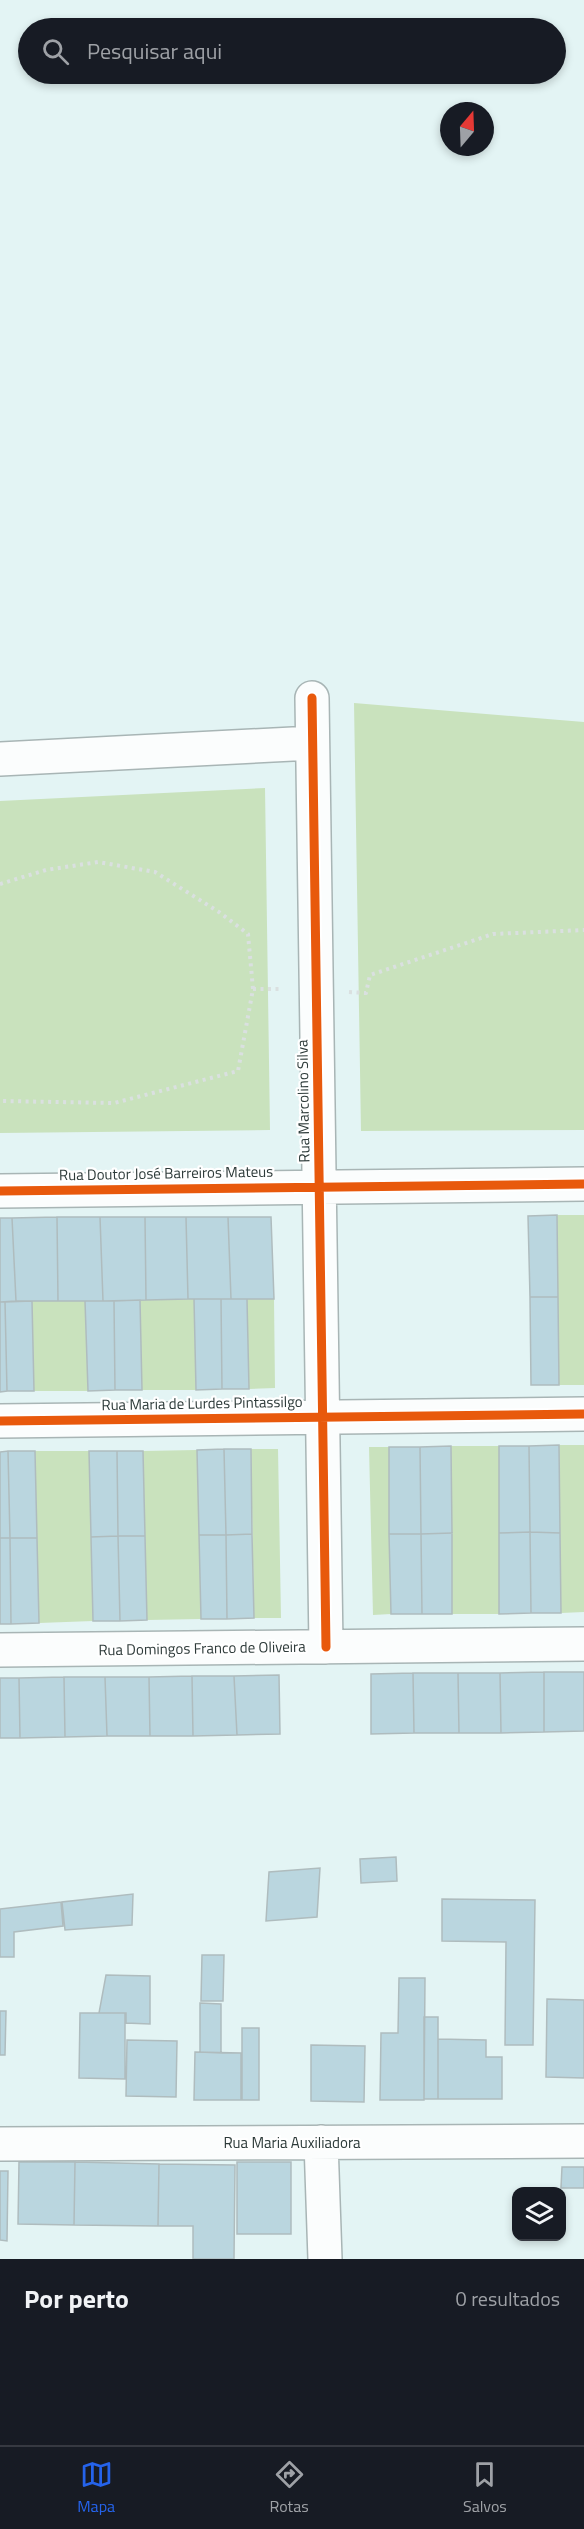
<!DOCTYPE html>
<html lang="pt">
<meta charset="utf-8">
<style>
body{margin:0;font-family:"Titillium Web",sans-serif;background:#242831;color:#f1f3f6}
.controls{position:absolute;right:18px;bottom:18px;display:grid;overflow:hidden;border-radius:12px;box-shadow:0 3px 9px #0003}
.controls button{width:54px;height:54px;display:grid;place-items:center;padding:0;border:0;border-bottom:2px solid #363941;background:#171b24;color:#f1f3f6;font:30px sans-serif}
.compass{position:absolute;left:440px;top:102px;width:54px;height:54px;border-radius:50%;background:#171b24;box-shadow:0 3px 9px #0003;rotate:19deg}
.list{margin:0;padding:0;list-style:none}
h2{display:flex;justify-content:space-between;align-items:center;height:78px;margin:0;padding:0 24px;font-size:26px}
h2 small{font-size:20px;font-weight:400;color:#9ea1a6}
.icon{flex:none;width:33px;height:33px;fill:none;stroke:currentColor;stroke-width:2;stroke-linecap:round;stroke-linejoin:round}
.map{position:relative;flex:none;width:584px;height:2259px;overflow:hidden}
.search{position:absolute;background:#171b24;box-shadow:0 3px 9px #0003;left:18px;right:18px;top:18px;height:66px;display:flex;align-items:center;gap:15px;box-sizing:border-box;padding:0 21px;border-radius:33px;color:#9ea1a6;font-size:22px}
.sheet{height:186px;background:#171b24}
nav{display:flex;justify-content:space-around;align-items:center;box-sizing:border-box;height:84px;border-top:2px solid #363941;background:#171b24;font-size:16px;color:#9ea1a6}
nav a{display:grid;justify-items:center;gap:3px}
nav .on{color:#2563eb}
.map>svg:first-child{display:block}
</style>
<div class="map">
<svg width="584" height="2259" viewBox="0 0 584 2259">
<rect width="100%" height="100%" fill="#e3f4f4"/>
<!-- green -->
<path fill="#c9e2bd" d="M354,703L584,722V1130L361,1131Z
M265,788L270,1130L0,1133V801Z
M557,1215H584V1385H559Z
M194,1299L196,1390H142L140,1300Z
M247,1299H274L275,1388L249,1389Z
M32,1301H85L88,1391H34Z
M559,1445H584V1612L561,1613Z
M451,1446H499V1614H452Z
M369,1447H389L391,1614L373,1615Z
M251,1449H278L281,1618H254Z
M197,1450L201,1619L147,1620L143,1451Z
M35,1451H89L93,1621L39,1623Z"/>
<!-- building -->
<path fill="#bad6df" stroke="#afbcbe" stroke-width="1.5" d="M557,1215L558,1297H530L528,1216Z
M57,1217H100L103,1301H58Z
M57,1217L58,1301H16L12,1218Z
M100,1217H145L146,1300L103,1301Z
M145,1217H186L188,1299L146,1300Z
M186,1217H228L231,1299H188Z
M228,1217H271L274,1299H231Z
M0,1218H12L16,1301L0,1302Z
M530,1297H558L559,1385H531Z
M194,1299H221L222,1389L196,1390Z
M221,1299H247L249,1389H222Z
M140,1300L142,1390H115L114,1301Z
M32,1301L34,1391H7L5,1302Z
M85,1301H114L115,1390L88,1391Z
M0,1302H5L7,1391L0,1392Z
M559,1445L560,1533L530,1532L529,1446Z
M451,1446L452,1533L421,1534L420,1447Z
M499,1446H529L530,1532L499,1533Z
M389,1447H420L421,1534H389Z
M224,1449H251L252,1534L226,1535Z
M224,1449L226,1535H199L197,1450Z
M8,1451H35L37,1538H10Z
M8,1451L10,1538H0V1452Z
M89,1451H117L118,1536L91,1537Z
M117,1451H143L145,1536H118Z
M530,1532L560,1533L561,1613H531Z
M530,1532L531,1613L499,1614V1533Z
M452,1533V1614H422L421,1534Z
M252,1534L254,1618L227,1619L226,1535Z
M389,1534H421L422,1614H391Z
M199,1535H226L227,1619H201Z
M118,1536L120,1621H93L91,1537Z
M118,1536H145L147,1620L120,1621Z
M0,1538H10L11,1624H0Z
M10,1538H37L39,1623L11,1624Z
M544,1672H584V1731L544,1732Z
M544,1672V1732L501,1733L500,1673Z
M413,1673H458L459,1733H414Z
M413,1673L414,1733L371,1734V1674Z
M458,1673H500L501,1733H459Z
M279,1675L280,1734L237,1735L234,1676Z
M192,1676L193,1736H150L149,1677Z
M192,1676H234L237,1735L193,1736Z
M64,1677L65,1737L20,1738L19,1678Z
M64,1677H105L107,1736L65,1737Z
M105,1677H149L150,1736H107Z
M0,1678H19L20,1738H0Z
M396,1857L397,1881L361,1883L360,1859Z
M320,1868L317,1917L266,1921L269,1872Z
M133,1894L132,1925L65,1930L62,1902Z
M442,1899L535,1900L533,2045H505L506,1942L442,1941Z
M61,1902L63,1926L14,1932V1957H0V1909Z
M202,1955H224L223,2001H201Z
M106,1975L150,1976V2024L126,2023V2013H99Z
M399,1978H425L424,2100H380L381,2033H398Z
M547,1999L584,2000V2078L546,2077Z
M200,2003L221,2004V2053L200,2052Z
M0,2011H6L5,2055H0Z
M80,2013H125V2079L79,2078Z
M424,2017H438V2099H424Z
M242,2028H259V2100H242Z
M438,2039L486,2040V2057H502V2099H438Z
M127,2040L177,2041L176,2097L126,2096Z
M311,2045L365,2046L364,2102L311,2101Z
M195,2052L241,2053V2100H194Z
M19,2162H75L74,2225L18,2224Z
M75,2162L159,2164L158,2226L74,2225Z
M237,2162H291V2234H237Z
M159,2164L235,2165L234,2259H193V2226H158Z
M562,2167H584V2188H561Z
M0,2171H8L7,2241L0,2240Z"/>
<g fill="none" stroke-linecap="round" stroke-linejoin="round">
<defs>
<path id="minor" d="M312,698L326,1647
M0,759L312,743
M0,1191L584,1184
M0,1421L584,1414
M0,1650L584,1644
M321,2142L325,2259
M0,2144L584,2141"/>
</defs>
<!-- minor casing -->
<use href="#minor" stroke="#a8b5b5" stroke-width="36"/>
<!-- path -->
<path stroke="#dae0e0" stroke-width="4" stroke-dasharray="3 4.5" stroke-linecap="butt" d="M0,884L46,870L98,862L155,872L219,912L248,934L253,989L238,1071L114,1103L0,1101
M253,989H282
M349,992L366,993L370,975L493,934L584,930"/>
<!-- minor -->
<use href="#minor" stroke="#fbfdfd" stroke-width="33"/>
<defs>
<path id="cycleway" d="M312,698L326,1647
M0,1191L584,1184
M0,1421L584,1414"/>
</defs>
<!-- cycleway casing -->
<use href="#cycleway" stroke="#fff" stroke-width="13"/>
<!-- cycleway -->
<use href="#cycleway" stroke="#e8590c" stroke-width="9"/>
</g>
<g text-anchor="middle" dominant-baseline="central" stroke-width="4.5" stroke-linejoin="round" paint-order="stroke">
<!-- street labels -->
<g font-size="15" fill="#2d3a39" stroke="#fff">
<text transform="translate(303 1101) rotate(-91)">Rua Marcolino Silva</text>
<text transform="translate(166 1173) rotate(-1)">Rua Doutor José Barreiros Mateus</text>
<text transform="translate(202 1403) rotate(-1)">Rua Maria de Lurdes Pintassilgo</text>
<text transform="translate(202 1648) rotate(-1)">Rua Domingos Franco de Oliveira</text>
<text x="292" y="2142">Rua Maria Auxiliadora</text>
</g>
</g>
</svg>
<div class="controls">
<button><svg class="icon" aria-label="layers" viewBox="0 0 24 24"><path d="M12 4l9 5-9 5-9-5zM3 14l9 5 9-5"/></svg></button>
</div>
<svg class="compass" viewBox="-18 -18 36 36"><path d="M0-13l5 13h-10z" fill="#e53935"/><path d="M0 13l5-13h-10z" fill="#9ea1a6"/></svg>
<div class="search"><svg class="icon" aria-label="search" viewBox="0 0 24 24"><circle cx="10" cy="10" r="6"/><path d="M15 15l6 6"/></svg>Pesquisar aqui</div>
</div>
<section class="sheet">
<h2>Por perto<small>0 resultados</small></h2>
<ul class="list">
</ul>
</section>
<nav>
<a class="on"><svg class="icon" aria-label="map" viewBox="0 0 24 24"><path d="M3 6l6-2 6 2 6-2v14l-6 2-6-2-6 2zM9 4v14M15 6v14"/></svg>Mapa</a>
<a><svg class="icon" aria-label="directions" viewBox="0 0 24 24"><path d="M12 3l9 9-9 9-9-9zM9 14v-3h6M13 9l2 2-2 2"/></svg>Rotas</a>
<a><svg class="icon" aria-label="saved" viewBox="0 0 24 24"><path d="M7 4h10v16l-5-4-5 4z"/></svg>Salvos</a>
</nav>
